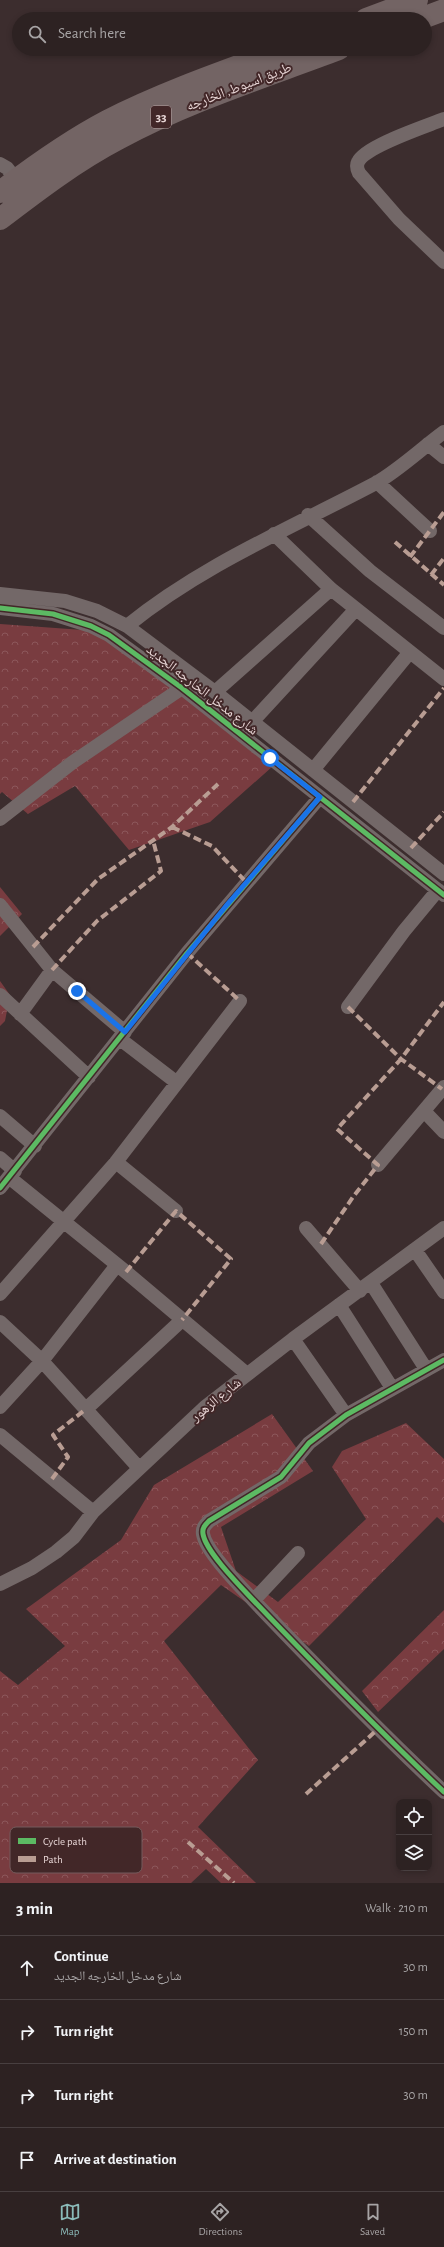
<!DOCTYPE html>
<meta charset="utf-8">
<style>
body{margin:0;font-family:"Alegreya Sans","Noto Naskh Arabic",sans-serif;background:#392f2f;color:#f1f3f6}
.controls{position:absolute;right:12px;bottom:12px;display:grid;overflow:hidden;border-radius:8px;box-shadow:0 2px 6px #0003}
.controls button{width:36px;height:36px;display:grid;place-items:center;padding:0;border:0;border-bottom:1px solid #483f40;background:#2d2222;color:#f1f3f6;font:20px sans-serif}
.stop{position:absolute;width:12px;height:12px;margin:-9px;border:3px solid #1a73e8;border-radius:50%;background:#fff}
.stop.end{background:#1a73e8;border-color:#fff;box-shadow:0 1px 4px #0008}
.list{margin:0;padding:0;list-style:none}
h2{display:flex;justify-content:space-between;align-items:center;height:52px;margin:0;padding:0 16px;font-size:17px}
h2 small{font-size:13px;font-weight:400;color:#a7a4a5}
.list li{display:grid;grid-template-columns:26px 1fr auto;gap:12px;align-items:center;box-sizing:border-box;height:64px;padding:0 16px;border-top:1px solid #483f40}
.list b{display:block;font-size:15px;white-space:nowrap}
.list p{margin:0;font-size:13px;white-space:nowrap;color:#a7a4a5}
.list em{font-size:13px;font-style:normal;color:#a7a4a5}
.icon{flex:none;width:22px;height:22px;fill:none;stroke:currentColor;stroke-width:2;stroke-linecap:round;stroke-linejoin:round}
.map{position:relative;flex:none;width:444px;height:1883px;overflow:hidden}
.search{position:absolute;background:#2d2222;box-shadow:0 2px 6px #0003;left:12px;right:12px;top:12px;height:44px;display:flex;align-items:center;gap:10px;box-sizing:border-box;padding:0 14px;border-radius:22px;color:#a7a4a5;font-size:15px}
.sheet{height:308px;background:#2d2222}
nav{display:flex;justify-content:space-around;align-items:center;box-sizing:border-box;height:56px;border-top:1px solid #483f40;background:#2d2222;font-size:11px;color:#a7a4a5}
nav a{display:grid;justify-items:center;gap:2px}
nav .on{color:#8bbbb9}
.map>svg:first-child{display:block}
</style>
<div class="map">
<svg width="444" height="1883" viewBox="0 0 444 1883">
<defs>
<pattern id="forest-crowns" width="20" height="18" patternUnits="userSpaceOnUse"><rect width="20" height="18" fill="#793c40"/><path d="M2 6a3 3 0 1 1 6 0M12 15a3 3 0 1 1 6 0" fill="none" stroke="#8c575b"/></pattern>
</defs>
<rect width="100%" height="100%" fill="#3c2d2e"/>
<!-- forest -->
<path fill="url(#forest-crowns)" d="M0,624L83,630L128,643L282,758L210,822L129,850L75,786L28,814L2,792L0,794Z
M0,887L22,914L0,936Z
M0,981L10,995L5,1021L0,1026Z
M272,1414L313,1471L221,1527L236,1571L278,1602L366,1519L332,1467L342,1451L406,1423L444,1459V1523L437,1517L309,1646L221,1585L164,1641L258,1760L198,1827L256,1883H221L206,1869L191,1883H0V1671L18,1685L65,1646L26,1609L121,1540L154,1485Z
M444,1610V1649L378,1712L362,1691Z"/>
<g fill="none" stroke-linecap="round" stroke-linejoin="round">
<!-- street -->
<path stroke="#736868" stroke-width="14" d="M444,119C427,126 365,146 358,162C356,166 357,169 359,173L399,219L444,262
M0,164L7,168L20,185
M428,444L444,457
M377,482L430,531
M308,515L370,571L444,628
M274,534L331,589L444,679
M0,594L65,601L97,611L127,626L215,692L444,874
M0,608L53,614L91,626L109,635L182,688L444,895
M127,626C202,565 291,528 376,483C399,470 422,448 444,432
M215,692L331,589
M252,722L356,609
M313,770L410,652
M0,819L73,762L182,688
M0,905L52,970L125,1032
M0,995L89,1077
M348,1007L404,931L438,890
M20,1014L52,970
M120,1039L176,1082
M424,1111L444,1132
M0,1116L35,1146
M0,1158L15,1171
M116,1162L176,1211
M378,1165L444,1087
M10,1178L126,1272L247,1374
M0,1188L187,953L320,797
M306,1228L360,1291
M415,1250L444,1292
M371,1283L426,1369
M0,1294L116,1162L240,1001
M339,1305L392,1388
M0,1322L42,1361L139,1468
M293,1339L346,1415
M444,1360L346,1415L309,1443L281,1477L209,1521C205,1525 202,1528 203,1534C206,1552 241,1587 254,1601C316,1666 378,1730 444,1792
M0,1407L42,1361L117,1265
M86,1409L182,1320
M0,1435L93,1512
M0,1584L32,1568L56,1552L74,1537L93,1512L205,1407L293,1339L444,1228
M254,1600L298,1553"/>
<!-- highway -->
<path stroke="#736464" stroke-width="22" d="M366,19L417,0
M420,19L444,10
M0,192C34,166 69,141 107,121C164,92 225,71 285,49
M0,219C38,190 76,161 118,139C188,101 265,77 339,49"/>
<!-- quiet -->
<path stroke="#b99d93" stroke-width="4" stroke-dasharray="8 4" stroke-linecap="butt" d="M395,542L444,585
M410,557L444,512
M431,575L444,558
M353,802L444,688
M172,827L212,846L246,882
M411,848L444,812
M33,947L98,879L172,827L218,784
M187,953L240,1001
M52,970L97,921L161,871L153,840
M348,1007L401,1059L442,1089
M321,1244L353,1197L378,1165L337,1129L401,1059L444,1002
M126,1272L176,1211L231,1259L182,1320
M52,1479L68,1457L53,1435L86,1409
M306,1794L378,1729
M188,1842L234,1883"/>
<defs>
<path id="cycleway" d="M0,608L53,614L91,626L109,635L182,688L444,895
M0,1188L187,953L320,797
M444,1360L346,1415L309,1443L281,1477L209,1521C205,1525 202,1528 203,1534C206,1552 241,1587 254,1601C316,1666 378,1730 444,1792"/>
</defs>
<!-- cycleway casing -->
<use href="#cycleway" stroke="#422728" stroke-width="8"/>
<!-- cycleway -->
<use href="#cycleway" stroke="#5cba63" stroke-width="5"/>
</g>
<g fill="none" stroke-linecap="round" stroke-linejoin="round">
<!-- route -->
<path stroke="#1a73e8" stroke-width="5" d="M77,991L125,1032L226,906L320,797L270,758"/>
</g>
<g text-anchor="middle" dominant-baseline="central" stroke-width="4" stroke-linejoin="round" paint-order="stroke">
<!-- shield labels -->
<rect fill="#422728" stroke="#b6a1a1" stroke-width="1" x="151" y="106" width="20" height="22" rx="3"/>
<g font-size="13" font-weight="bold" fill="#e7d5d5">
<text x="161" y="117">33</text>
</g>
<!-- street labels -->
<g font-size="14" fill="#e7d5d5" stroke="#422728">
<text transform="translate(239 87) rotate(-21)">طريق اسيوط, الخارجه</text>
<text transform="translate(202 690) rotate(38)">شارع مدخل الخارجه الجديد</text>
<text transform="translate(216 1400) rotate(-39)">شارع الزهور</text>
</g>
</g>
<!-- legend -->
<rect x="10" y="1827" width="132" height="46" rx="6" fill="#422728" stroke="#745b5c" stroke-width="1"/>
<rect x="18" y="1838" width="18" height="6" fill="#5cba63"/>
<rect x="18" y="1856" width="18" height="6" fill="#b99d93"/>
<g font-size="11" fill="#e7d5d5">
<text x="43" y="1845">Cycle path</text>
<text x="43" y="1863">Path</text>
</g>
</svg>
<div class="controls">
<button><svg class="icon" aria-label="locate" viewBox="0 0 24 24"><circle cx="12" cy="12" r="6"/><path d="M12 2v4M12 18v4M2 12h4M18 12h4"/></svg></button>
<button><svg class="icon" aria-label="layers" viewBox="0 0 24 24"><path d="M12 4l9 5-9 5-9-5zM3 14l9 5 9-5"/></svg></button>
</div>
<div class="stop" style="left:270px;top:758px"></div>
<div class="stop end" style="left:77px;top:991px"></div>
<div class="search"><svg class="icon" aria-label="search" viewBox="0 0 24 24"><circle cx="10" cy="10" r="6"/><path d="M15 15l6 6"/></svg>Search here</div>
</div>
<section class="sheet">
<h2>3 min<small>Walk · 210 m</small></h2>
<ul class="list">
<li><svg class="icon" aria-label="ahead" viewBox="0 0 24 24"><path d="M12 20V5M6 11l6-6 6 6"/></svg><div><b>Continue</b><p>شارع مدخل الخارجه الجديد</p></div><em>30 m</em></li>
<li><svg class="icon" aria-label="right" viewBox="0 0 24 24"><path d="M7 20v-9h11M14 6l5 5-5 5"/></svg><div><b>Turn right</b></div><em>150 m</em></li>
<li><svg class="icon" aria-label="right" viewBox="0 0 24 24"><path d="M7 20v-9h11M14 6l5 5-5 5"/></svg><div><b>Turn right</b></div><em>30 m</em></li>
<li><svg class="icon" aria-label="arrive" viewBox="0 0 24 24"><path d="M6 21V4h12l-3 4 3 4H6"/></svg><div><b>Arrive at destination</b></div></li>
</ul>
</section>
<nav>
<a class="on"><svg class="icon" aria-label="map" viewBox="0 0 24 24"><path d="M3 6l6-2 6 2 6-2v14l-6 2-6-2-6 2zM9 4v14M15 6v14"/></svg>Map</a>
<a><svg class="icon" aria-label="directions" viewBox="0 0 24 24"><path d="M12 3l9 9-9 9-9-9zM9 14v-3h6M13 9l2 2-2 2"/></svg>Directions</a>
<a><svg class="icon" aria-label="saved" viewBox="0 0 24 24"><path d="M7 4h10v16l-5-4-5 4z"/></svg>Saved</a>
</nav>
